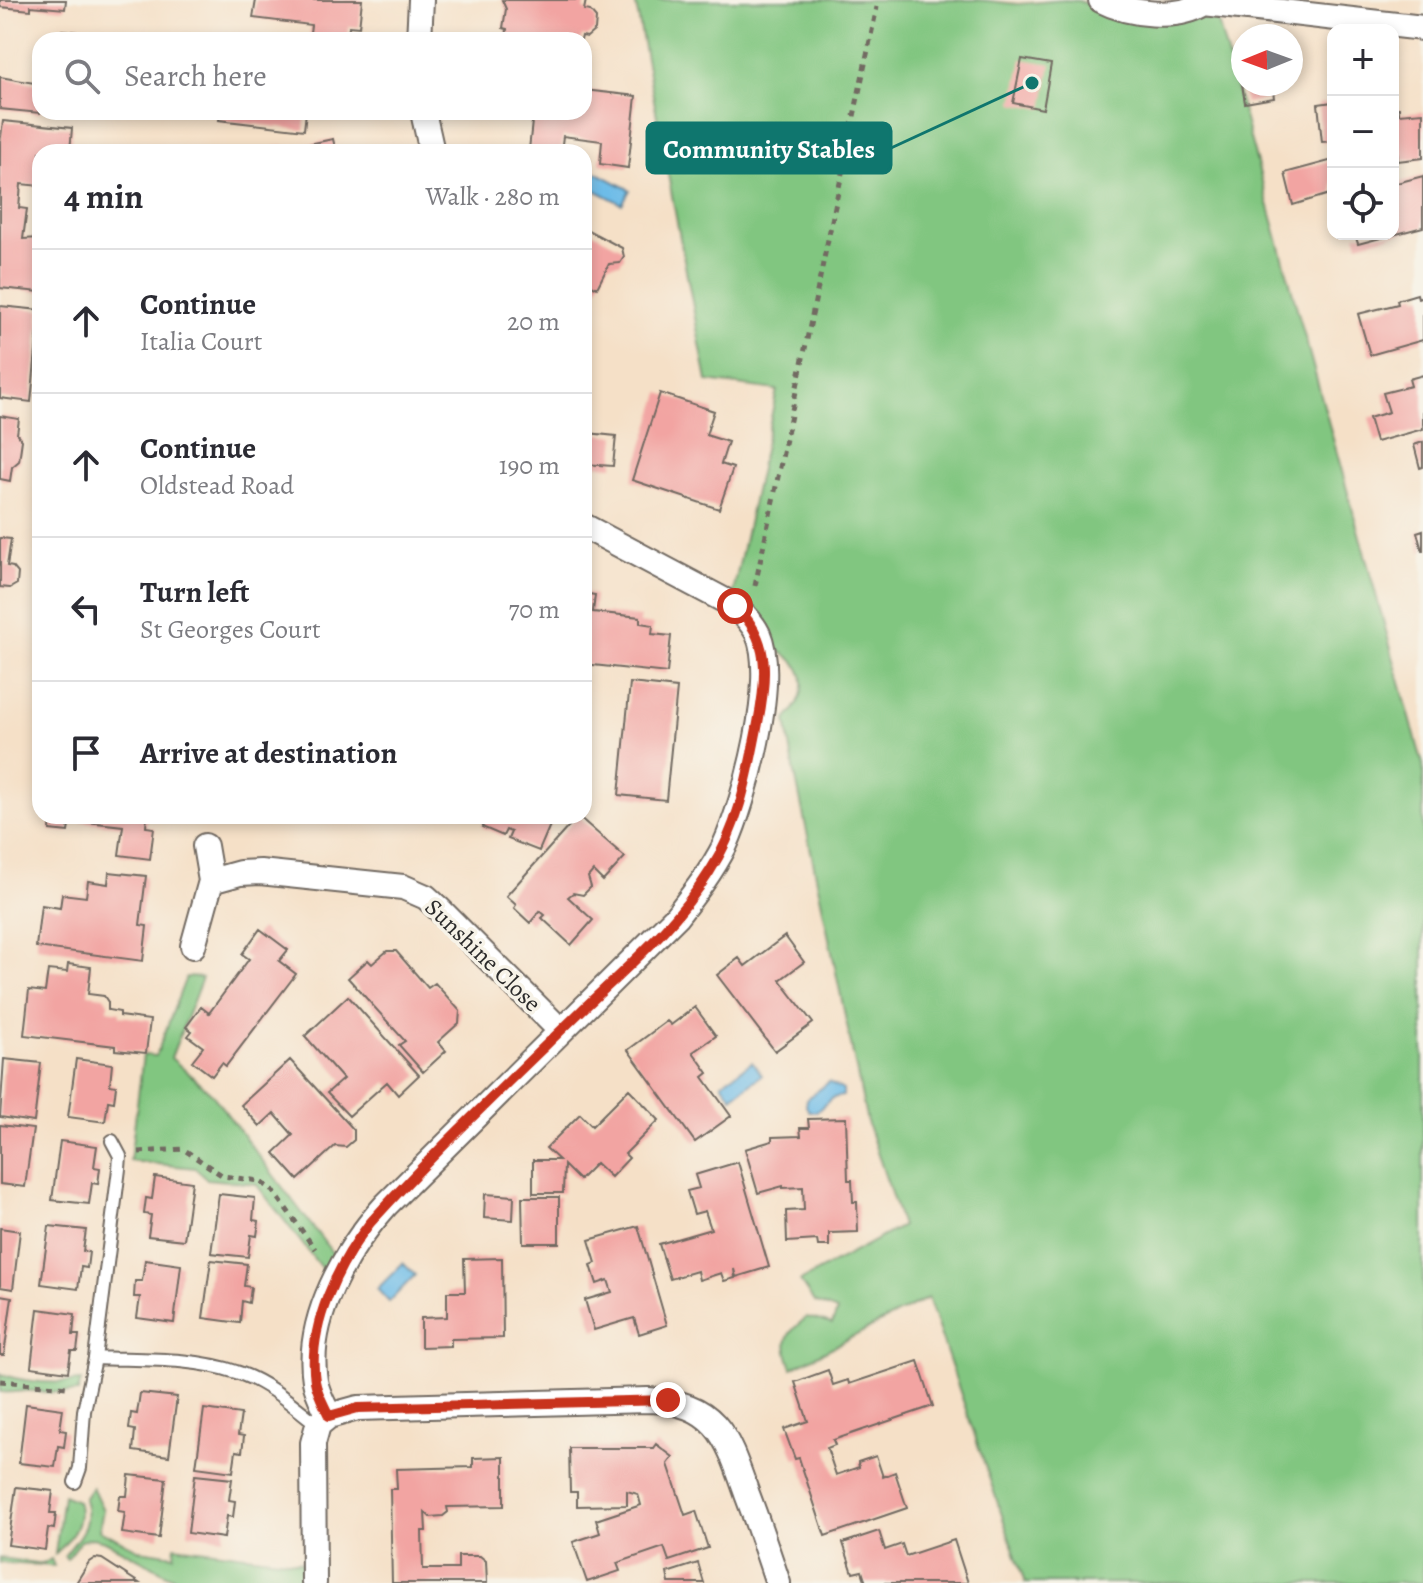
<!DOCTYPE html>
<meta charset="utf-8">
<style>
body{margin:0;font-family:Alegreya,serif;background:#f2f2f3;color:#2b2b33}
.controls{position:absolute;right:24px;top:24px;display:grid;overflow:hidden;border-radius:16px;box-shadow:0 4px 12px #0003}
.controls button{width:72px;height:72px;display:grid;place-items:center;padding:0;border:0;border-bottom:2px solid #e1e1e2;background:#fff;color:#2b2b33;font:40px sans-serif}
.compass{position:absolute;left:1231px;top:24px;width:72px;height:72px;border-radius:50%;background:#fff;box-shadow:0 4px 12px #0003;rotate:269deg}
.stop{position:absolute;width:24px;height:24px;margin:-18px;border:6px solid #c8321e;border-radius:50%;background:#fff}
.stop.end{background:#c8321e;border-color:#fff;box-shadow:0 2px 8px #0008}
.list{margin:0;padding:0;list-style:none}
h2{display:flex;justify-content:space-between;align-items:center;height:104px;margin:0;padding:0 32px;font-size:34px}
h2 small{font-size:26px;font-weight:400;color:#7c7c81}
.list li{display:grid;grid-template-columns:52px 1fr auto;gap:24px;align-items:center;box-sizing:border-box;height:144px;padding:0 32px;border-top:2px solid #e1e1e2}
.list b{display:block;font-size:30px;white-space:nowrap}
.list p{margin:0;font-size:26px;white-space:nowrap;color:#7c7c81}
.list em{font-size:26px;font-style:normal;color:#7c7c81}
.icon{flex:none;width:44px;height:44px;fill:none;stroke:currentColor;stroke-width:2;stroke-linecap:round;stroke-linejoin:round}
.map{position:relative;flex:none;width:1423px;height:1583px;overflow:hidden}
.search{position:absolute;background:#fff;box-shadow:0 4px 12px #0003;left:32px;top:32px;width:560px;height:88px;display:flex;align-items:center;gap:20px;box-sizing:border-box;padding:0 28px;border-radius:24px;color:#7c7c81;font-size:30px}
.panel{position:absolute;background:#fff;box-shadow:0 4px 12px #0003;left:32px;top:144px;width:560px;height:680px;border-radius:24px}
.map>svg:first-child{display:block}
</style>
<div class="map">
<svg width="1423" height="1583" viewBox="0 0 1423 1583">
<rect width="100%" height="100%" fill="#f7f3e8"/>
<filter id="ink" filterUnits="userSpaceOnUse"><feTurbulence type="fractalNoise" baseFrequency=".0125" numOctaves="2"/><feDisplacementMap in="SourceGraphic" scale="16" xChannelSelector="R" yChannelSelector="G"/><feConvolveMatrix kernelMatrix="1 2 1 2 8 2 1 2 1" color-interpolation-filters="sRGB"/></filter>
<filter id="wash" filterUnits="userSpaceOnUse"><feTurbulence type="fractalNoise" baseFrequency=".006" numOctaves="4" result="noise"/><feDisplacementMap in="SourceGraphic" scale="32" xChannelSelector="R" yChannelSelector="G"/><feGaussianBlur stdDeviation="1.8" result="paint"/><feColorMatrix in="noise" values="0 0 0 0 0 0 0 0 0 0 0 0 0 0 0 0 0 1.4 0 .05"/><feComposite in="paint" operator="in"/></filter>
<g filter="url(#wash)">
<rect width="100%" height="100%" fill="#f5e0c7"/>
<!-- green -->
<path fill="#81c680" stroke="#567856" stroke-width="2" d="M635,0H978L1018,4L1065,0L1079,1L1121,17L1200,18L1218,22L1423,765V1583H1025L928,1298L792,1368C782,1340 784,1336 807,1317L832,1324L837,1311L814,1302L800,1281L902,1226L867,1122L794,769L786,720C802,702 813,677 790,658C785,654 779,653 776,647C760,618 763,612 733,593L777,390L707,381Z
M186,977L202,978L171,1058L211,1093L334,1255L325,1273L256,1184L207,1179L195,1168L130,1161L143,1055L156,1056Z
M0,1374C25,1382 55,1384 81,1381L78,1392C62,1394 49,1392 32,1391C21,1390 12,1394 0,1392Z
M92,1487L103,1510L99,1530L140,1550L174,1555L175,1546L302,1562V1583H184L105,1541L92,1538L81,1541L67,1559L64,1556C80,1535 92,1526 84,1499Z
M63,1495L77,1501C84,1523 71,1539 55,1554Z
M0,1558L43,1564L51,1559L54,1566L0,1563Z"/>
<!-- water -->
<path fill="#6dbce8" stroke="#4c748a" stroke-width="2" d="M596,172L630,190L622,204L589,187Z
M752,1062L762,1075L732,1097L722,1083Z
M829,1082L843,1090V1096L832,1098L816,1112L809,1111L806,1106L807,1099Z
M403,1263L415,1275L389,1302L377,1289Z"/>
<g id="blocks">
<!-- building -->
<path fill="#f2a4a2" d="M0,0H66L65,9L31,6V10L0,7Z
M256,0H362L359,27L349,26L348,40H309L311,25L253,18Z
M502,0H586L584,10L590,11L596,18L595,30L587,37L582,36L581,40H506L507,29L503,28L506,9Z
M62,30L108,36V40H61Z
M1022,59L1051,64L1043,109L1013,103Z
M0,77L40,84V113L0,109Z
M1242,84H1272L1274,98L1245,103Z
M584,90L636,96L628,168L600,164L602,141L563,136L561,152L529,150L533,112H584Z
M1333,102V141L1322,142L1318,104Z
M1393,108H1399V114L1423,112V158L1398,161L1397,149H1393Z
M220,112H306L304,130L219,120Z
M3,121L72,128L70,152H40V186L21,184L19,208L27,209L23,239L40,238V292L0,288V144Z
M333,139L336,152H256L283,145L285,149Z
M1333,160V193L1293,205L1285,173Z
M1423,176V227L1393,235V184Z
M584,228L622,248L624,257L620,263L609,264L597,288L584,281Z
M1355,234H1392V235L1358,244Z
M1417,294L1418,298L1423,296V340L1370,355L1358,314L1398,304L1397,300Z
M0,306L40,310L31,402L0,398Z
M1423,375V429L1376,442L1369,418L1389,412L1383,393L1411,386L1409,379Z
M660,393L714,411L706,435L728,442L721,464L733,468L719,509L632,480Z
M584,414H590L588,433L616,436L613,466L584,464Z
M0,416L19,419L17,434L22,440L19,461L12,467L10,481L0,479Z
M1423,442V467L1420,468L1414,445Z
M1423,530V551H1422L1417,532Z
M0,538L11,539L7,566L13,567L18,573L17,584L10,588L0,587Z
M584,593L595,595L593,612L640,617V623L653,625L652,634L671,636L667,673L584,664Z
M630,683L677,688L666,800L619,795Z
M51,816H147L146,827L154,828L150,859L119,855L123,826L70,820L68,832L50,830Z
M487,816H547L553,818L539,851L508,839L511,832L506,830L503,836L482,827Z
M578,816L625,857L603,881L593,871L588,877L591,887L583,895L573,893L568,897L593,920L571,945L542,918L545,915L540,911L530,923L514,908L516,905L506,896Z
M109,872L146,876L140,925L147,926L143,961L36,947L41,905L60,908L62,894L86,897L88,881L108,884Z
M260,929L288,950L279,961L296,974L226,1066L222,1063L212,1076L192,1061L203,1047L188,1036L192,1031L186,1027L201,1007L209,1013L249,959L242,954Z
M785,936L804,962L780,980L813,1023L775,1051L717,975L739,958L745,966Z
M387,951H396L428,988L435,983L460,1011L459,1023L438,1042L446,1051L423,1072L399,1045L405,1041L348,978L368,960L372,964Z
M68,964L91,967L88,994L104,996L108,1002V1010L120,1012V1016L150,1020L146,1053L115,1050V1046L24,1035L29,990L45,992L48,970L67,972Z
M348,996L419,1075L398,1095L387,1082L349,1116L327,1093L343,1079L305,1036Z
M695,1007L716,1036L693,1052L708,1073L703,1077L731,1116L695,1142L628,1050L667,1021L671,1025Z
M4,1059L41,1063L34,1122L0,1117Z
M76,1059L112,1064L110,1085L116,1086L114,1102L108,1101L105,1122L68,1117Z
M290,1060L354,1130V1140L346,1147L335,1146L298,1180L274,1153L293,1135L274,1113L260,1126L241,1105Z
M629,1089L659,1120L625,1154L629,1158L611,1177L596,1163L579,1180L564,1165L563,1193H533V1160H559L546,1148L580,1114L592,1126Z
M846,1118L848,1180H852L853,1202H857L858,1232L829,1233V1246H818L817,1240L787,1242L786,1211L804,1210L803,1187L783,1188V1186L758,1193L745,1149L772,1141V1137L801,1136L800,1128H809L808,1119Z
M0,1125L33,1129L25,1187L0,1184Z
M60,1141L97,1146L94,1167L100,1168L98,1184L92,1183L89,1204L52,1200Z
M738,1162L769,1267L736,1277L734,1269L735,1278L724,1281L721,1273L699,1280L697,1271L670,1279L659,1244L711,1229L705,1211L694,1214L687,1191L699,1188L695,1175Z
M155,1177L192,1182L184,1240L148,1236L151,1215L144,1214L146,1198L152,1199Z
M219,1194L255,1198L253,1220L259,1221L257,1236L251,1235L248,1257L211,1253Z
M485,1194L514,1196L513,1220L484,1218Z
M522,1197H559V1243H523Z
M49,1226L86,1230L83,1251L89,1252L87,1268L81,1267L78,1289L41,1284Z
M638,1226L667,1325L639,1334L634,1318L594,1330L585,1300L612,1292L608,1280L597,1284L591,1265L596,1263L589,1240Z
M0,1228L20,1231L13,1289L0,1287Z
M502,1258L503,1338L451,1339V1346L421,1347V1318L447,1317V1292H465L464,1259Z
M145,1260L181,1265L174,1323L137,1318L140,1297H134L135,1281H142Z
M211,1260L247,1264L244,1286L251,1287L249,1303L242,1301L240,1323L203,1318Z
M0,1295L12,1297L4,1355H0Z
M38,1309L75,1314L73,1335H79L77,1351H71L68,1372L31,1367Z
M918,1361L933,1406L833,1440L835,1445L827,1448L836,1475L859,1467L858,1462L876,1456L883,1477L895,1472L907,1508L825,1536L799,1458L795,1459L784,1429L808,1421L795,1382L828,1370L833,1385L848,1380L849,1384Z
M140,1393L177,1397L169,1456L133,1451L135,1430L129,1429L131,1413L137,1414Z
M26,1404L63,1409L60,1430L66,1431L64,1447L58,1446L55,1467L19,1463Z
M204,1409L241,1414L238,1435L244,1436L242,1452L236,1451L233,1472L196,1467Z
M656,1444L673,1457L668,1464L685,1515L696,1511L708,1548L669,1561L664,1547L617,1563L620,1571L587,1582L573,1542L600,1533L596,1520L641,1505L638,1494L627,1491V1505L577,1506V1492H570L569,1448H653Z
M504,1457V1506L447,1507L448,1512L443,1516L430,1517L425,1512L426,1531H422L423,1569H458V1556H480L486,1561L487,1583H392L390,1489H397L396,1469L473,1467V1458Z
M129,1475L166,1479L159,1538L122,1533L125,1512L118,1511L120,1496H127Z
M195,1475L232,1479L229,1500L235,1501L233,1517L227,1516L224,1538L188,1533Z
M16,1487L53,1491L50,1513H56L54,1529L48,1528L45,1550L8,1545Z
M879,1531L885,1550L902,1544L906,1556L954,1540L968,1583H866L862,1571L853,1573L843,1543Z
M95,1558L102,1559L139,1583H76L89,1562Z
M698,1563L704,1583H669L667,1573Z"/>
</g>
</g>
<g filter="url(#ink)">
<use href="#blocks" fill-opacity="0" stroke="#726a62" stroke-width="2"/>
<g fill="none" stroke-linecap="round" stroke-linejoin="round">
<defs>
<path id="lane" d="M95,1358C140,1360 192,1357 236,1372C266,1381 293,1405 318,1425
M75,1482L80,1468L84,1411L95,1358L119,1169L120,1156L112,1141"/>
<path id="street" d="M1101,0C1128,14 1177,21 1204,3L1423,28
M419,40L421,0
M423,112L432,152
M211,881L240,873L260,872L403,887L426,897L438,908L561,1031
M193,946L211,881L205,846
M329,1416L358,1408L648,1400C717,1402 727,1437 747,1494C758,1523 768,1553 778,1583
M314,1583L313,1443L318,1425L329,1416C324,1405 317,1393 315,1381C305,1319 346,1249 386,1205L676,917C694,894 712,871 725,845C745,801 778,679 758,634C752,622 744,614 735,606L584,526"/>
</defs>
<!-- lane casing -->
<use href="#lane" stroke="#726a62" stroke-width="16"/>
<!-- street casing -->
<use href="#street" stroke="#726a62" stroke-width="28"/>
<!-- path -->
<path stroke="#726a62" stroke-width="5" stroke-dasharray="6 6" stroke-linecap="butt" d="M755,586L877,7
M139,1152L183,1149L223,1176L259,1181L272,1189L315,1249
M0,1381L67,1387"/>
<!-- lane -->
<use href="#lane" stroke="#fff" stroke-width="12"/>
<!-- street -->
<use href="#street" stroke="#fff" stroke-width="24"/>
</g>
</g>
<g fill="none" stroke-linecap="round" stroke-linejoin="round" filter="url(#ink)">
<!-- route -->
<path stroke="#c8321e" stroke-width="10" d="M668,1400L358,1408L329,1416C324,1405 317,1393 315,1381C307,1327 338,1264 370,1223C436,1150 508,1082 579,1013C625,969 676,926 710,871C739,827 748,774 758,723C767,677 771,639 735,606"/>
</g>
<g text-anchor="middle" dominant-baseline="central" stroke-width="7" stroke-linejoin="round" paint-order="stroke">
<!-- street labels -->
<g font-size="24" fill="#2b2b2b" stroke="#f7f3e8">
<text transform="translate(483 955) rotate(44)">Sunshine Close</text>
</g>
</g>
<!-- callouts -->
<path fill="none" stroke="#0f766e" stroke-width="3" d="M1032 83L891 148"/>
<circle fill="#0f766e" stroke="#f7f3e8" stroke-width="3" cx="1032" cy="83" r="8"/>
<rect fill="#0f766e" stroke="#0f766e" stroke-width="3" x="647" y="123" width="244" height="50" rx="8"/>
<g font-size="26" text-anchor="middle" font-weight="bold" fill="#fff">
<text x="769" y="158">Community Stables</text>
</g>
</svg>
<div class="controls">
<button>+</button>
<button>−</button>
<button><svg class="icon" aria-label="locate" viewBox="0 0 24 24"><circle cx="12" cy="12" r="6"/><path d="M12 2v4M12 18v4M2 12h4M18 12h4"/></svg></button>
</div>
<svg class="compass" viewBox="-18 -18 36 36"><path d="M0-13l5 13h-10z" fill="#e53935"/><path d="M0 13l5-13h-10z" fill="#7c7c81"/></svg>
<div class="stop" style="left:735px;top:606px"></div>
<div class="stop end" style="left:668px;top:1400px"></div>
<div class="search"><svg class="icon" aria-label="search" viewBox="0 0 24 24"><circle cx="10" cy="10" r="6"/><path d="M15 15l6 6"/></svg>Search here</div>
<section class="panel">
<h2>4 min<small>Walk · 280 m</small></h2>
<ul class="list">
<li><svg class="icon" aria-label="ahead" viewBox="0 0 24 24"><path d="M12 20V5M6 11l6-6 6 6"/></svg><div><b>Continue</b><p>Italia Court</p></div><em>20 m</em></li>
<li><svg class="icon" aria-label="ahead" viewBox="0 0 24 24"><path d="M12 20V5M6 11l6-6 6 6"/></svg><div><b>Continue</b><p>Oldstead Road</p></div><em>190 m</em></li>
<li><svg class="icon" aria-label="left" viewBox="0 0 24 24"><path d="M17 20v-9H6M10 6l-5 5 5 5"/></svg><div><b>Turn left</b><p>St Georges Court</p></div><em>70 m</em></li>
<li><svg class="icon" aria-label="arrive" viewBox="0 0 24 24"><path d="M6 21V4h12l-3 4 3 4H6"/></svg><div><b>Arrive at destination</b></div></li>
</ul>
</section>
</div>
